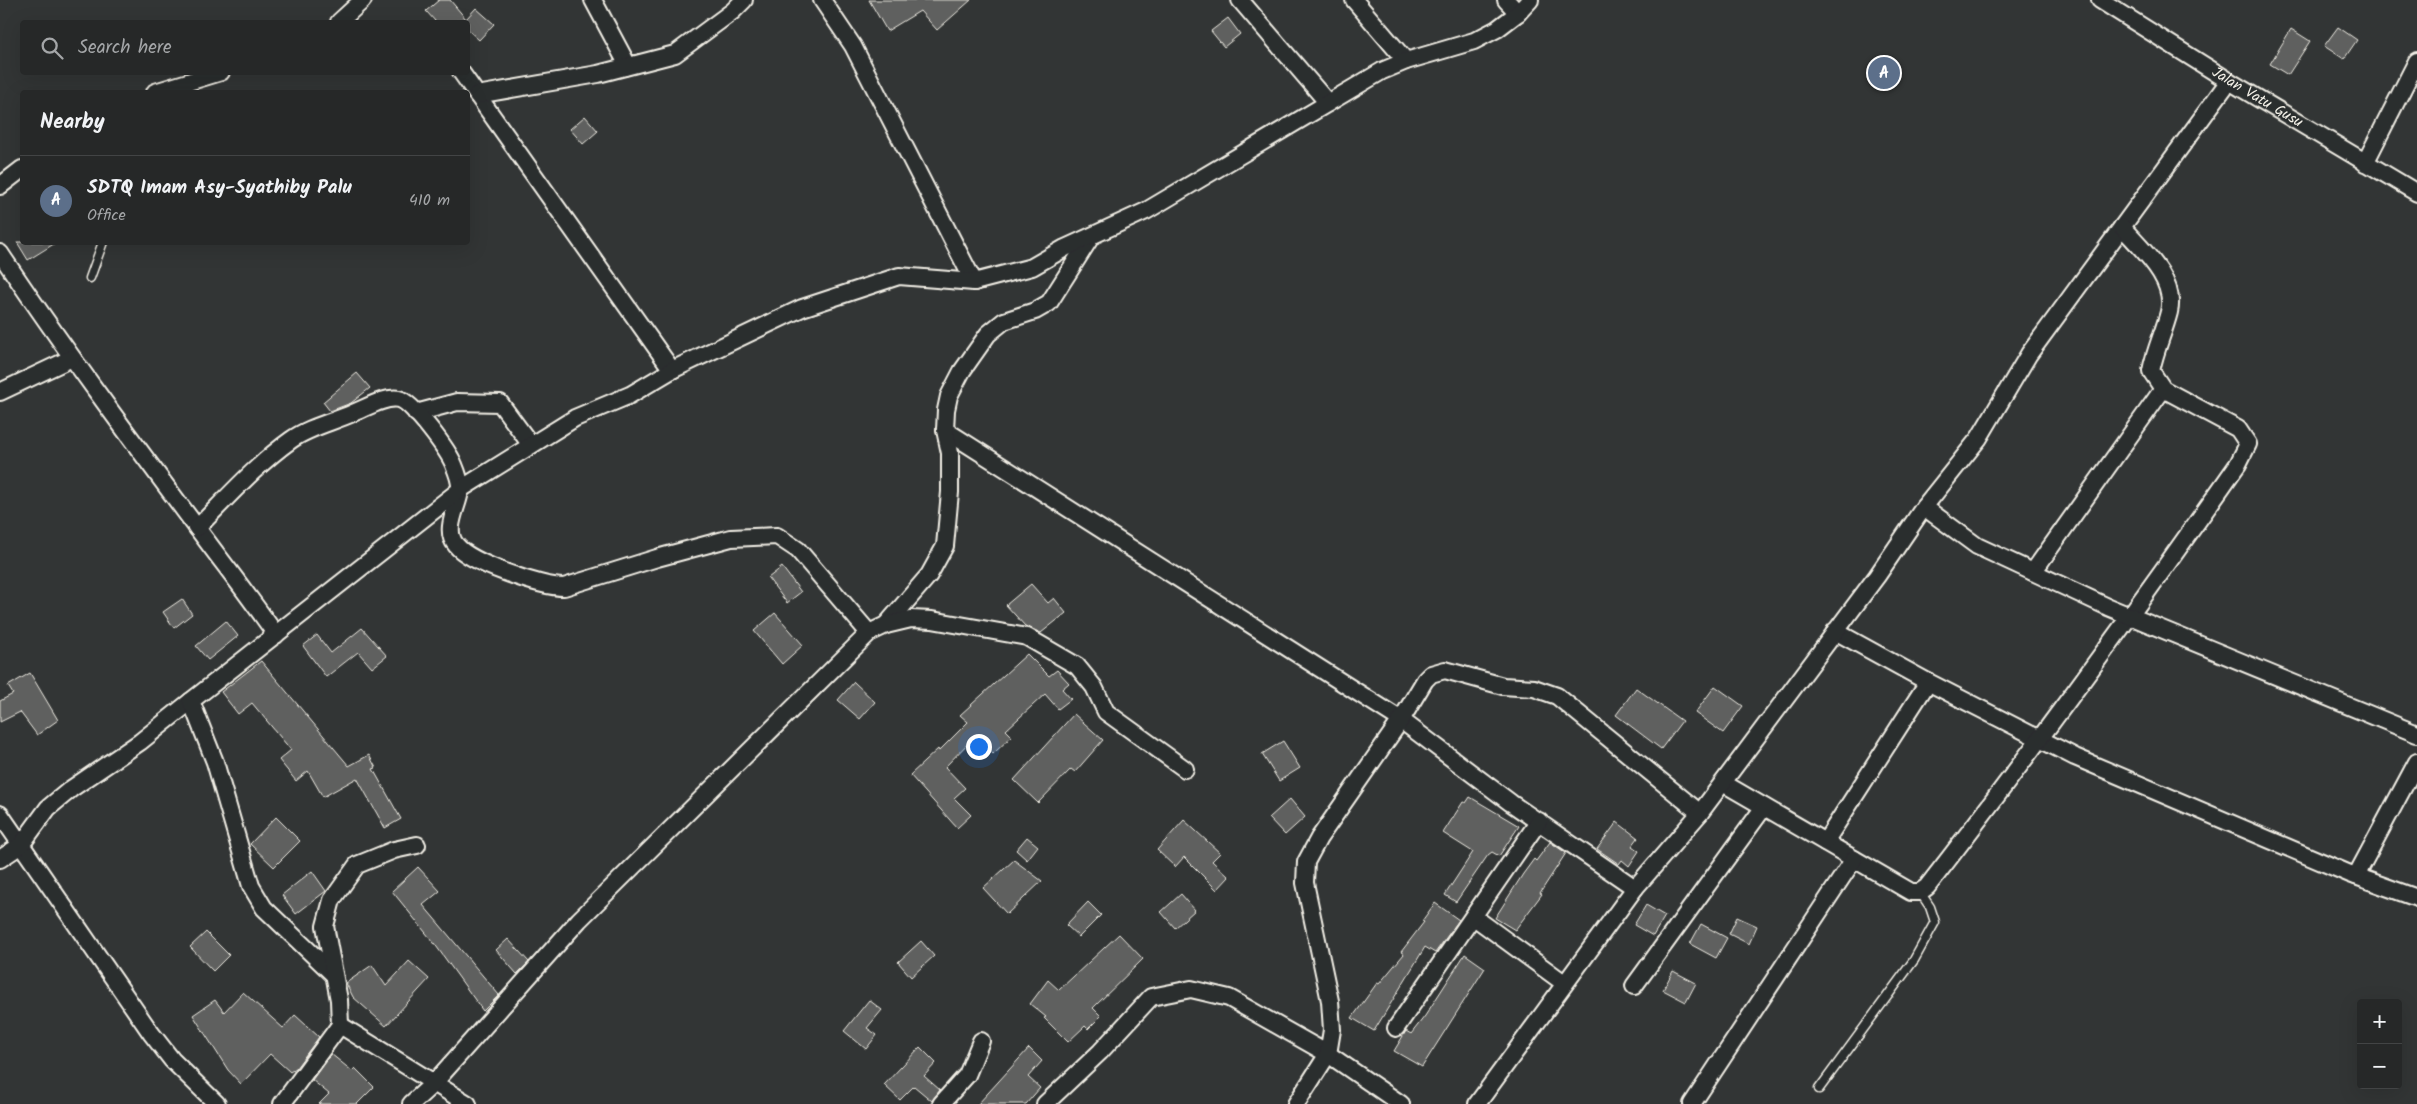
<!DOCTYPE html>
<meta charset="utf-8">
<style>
body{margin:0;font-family:Kalam,sans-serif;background:#323434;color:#f1f3f6}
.controls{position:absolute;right:15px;bottom:15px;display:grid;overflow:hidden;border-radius:5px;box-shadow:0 5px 20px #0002}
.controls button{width:45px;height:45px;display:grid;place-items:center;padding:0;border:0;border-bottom:1px solid #424445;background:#262828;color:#f1f3f6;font:25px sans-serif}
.you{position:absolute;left:978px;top:746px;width:18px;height:18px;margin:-12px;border:4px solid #fff;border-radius:50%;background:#1a73e8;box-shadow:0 0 0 8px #1a73e833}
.badge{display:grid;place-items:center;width:32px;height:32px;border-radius:50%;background:#ff9aa2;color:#fff;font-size:16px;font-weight:700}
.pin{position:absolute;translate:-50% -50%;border:2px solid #fff;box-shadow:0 1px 5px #0006}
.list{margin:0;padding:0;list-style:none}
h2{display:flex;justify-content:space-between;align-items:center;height:65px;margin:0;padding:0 20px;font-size:21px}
h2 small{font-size:16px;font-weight:400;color:#a4a6a8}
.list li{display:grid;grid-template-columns:32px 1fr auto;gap:15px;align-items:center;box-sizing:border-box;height:90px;padding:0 20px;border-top:1px solid #424445}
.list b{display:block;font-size:19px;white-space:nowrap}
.list p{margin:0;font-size:16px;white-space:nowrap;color:#a4a6a8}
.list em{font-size:16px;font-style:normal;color:#a4a6a8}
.icon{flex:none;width:28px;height:28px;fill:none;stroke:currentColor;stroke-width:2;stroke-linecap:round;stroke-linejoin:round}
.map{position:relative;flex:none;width:2417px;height:1104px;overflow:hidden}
.search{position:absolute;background:#262828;box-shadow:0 5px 20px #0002;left:20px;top:20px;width:450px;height:55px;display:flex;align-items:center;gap:12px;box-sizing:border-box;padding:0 18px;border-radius:5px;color:#a4a6a8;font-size:19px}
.panel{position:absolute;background:#262828;box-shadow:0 5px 20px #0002;left:20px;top:90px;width:450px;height:155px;border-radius:5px}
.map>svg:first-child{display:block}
</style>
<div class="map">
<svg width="2417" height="1104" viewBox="0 0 2417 1104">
<rect width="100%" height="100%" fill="#323535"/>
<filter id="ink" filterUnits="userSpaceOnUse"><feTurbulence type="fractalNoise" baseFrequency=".02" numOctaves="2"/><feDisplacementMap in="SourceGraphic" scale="10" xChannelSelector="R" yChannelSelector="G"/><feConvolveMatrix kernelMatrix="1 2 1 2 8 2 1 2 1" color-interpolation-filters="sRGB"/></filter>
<g filter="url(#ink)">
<!-- building -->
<path fill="#5f605f" stroke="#f4f1e8" d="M439,0H450L466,19L476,8L494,24L479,40L468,30V22H436L426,11Z
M869,0H971L937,30L920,11L887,31Z
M1228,18L1240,34L1224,47L1211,31Z
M2338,27L2357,40L2344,59L2324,46Z
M2291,29L2310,41L2288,75L2270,64Z
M585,116L598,131L583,144L570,129Z
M17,242H57L28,260Z
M357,373L370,388L351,403L330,411L323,402Z
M782,567L801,592L787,603L768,578Z
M1031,584L1048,603L1054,598L1066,613L1041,633L1025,626L1006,605Z
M182,599L192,614L174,628L163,612Z
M775,613L803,645L782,664L754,631Z
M226,621L238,636L208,660L196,646Z
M362,628L387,656L372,668L358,652L326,677L303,646L317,635L331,653Z
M1027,654L1049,676L1057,670L1069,683L1062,689L1071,699L1058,709L1045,694L1006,730L1012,736L993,754L976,735L945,767L965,788L954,798L971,815L957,828L910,775L938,749L939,751L968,722L960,715Z
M261,661L349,766L369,755L376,768L373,769L401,819L385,828L357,778L323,797L308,771L296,781L279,760L291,750L252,703L238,714L221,692Z
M30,673L58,720L37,735L20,712L0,722V701L13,694L8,686Z
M854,682L875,702L860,719L838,700Z
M1715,686L1743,706L1723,733L1695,713Z
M1636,688L1682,721L1661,749L1616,715Z
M1074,714L1103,740L1075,772L1071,769L1038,803L1014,780Z
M1283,741L1300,768L1279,781L1262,754Z
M1470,797L1519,826L1499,856L1492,852L1488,855L1456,902L1445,895L1473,852L1443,833L1463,802L1466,803Z
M1290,799L1305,817L1285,835L1269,818Z
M276,817L300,841L274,867L250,844Z
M1184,820L1220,853L1212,861L1229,877L1217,890L1184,857L1175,867L1157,850Z
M1617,822L1638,838L1632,846L1639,851L1629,866L1622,860L1619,864L1597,849Z
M1027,837L1038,846L1027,860L1016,850Z
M1550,842L1566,853L1540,893L1542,894L1515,930L1495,918L1523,874L1534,859L1536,861Z
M1014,860L1042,881L1007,914L983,888Z
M418,867L440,891L423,905L499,995L483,1011L434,943L392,891Z
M312,871L326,891L296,914L282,895Z
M1181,894L1195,910L1175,928L1161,912Z
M1088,902L1101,915L1079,937L1066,925Z
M1435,903L1459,920L1435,953L1425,947L1374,1031L1352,1018L1377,983L1379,984L1404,954L1401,952L1424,922L1422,921Z
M1646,905L1665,916L1653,936L1634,925Z
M1737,917L1757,926L1749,944L1729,934Z
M1701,924L1727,938L1716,958L1690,944Z
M206,932L229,955L213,971L190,947Z
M1119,934L1143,959L1093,1008L1101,1016L1088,1029L1085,1026L1068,1042L1044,1018L1046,1017L1030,1004L1048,980L1059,990Z
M508,939L529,962L517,974L496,950Z
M921,941L934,956L911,977L898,962Z
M1465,954L1485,968L1422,1067L1394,1051L1406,1031L1411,1034L1425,1016Z
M409,961L429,979L386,1026L353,997L346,983L372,965L386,986Z
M1673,971L1696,983L1686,1002L1663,990Z
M243,992L283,1028L295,1015L319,1037L296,1068L290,1072L270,1054L241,1084L228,1070L193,1015L215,1000L224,1012Z
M869,1000L882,1010L867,1028L877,1035L866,1049L844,1031Z
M920,1047L936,1063L924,1076L940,1090L932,1101L914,1086L900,1100L884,1085Z
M1029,1048L1042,1061L1028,1077L1040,1088L1026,1104H978Z
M331,1054L352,1071L355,1068L374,1087L357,1104H319L329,1094L312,1080Z"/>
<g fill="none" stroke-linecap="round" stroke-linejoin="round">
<defs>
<path id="service" d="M90,278L103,242
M1819,1089L1914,960L1935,922L1930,907L1920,892"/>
<g id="minor">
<path d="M593,0L625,60L624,67"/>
<path d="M822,0L853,46L974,282"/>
<path d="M1240,0L1328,103"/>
<path d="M1354,0L1406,61"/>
<path d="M1506,0L1518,13"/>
<path id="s1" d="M2100,0L2229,81L2417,193"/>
<path d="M339,22L363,0"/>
<path d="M461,72L672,370"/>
<path d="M155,92L221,72"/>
<path d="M477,95L598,74L675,54L733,11L744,0"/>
<path d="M2365,163L2417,61"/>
<path d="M0,186L22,169"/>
<path d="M0,253C62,346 128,435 195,525C222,562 250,597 276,635"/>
<path d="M0,392L72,358"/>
<path d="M416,413L457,402L500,403L531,445"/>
<path d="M945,430L1401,720L1511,803L1635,888"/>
<path d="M1924,507L1979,438L2029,354L2229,81"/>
<path d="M197,528C227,498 256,465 291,440C309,427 333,422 353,413C366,408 385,396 399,399C413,402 449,452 454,465C457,472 461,484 460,491C458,507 443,530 456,545C470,563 541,587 564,587L657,558L731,538L777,536L798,550L869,633"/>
<path d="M2033,572L2163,389"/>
<path d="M886,625L929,575L945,546L950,492V453L945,430L946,410L949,396L962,371L988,334L1004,321L1035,311L1049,303L1091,237"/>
<path d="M1835,631L1928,682L2075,757L2350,874L2417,898"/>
<path d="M1723,783L1911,892H1920L1927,887C2034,749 2137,608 2238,464L2248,444L2238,429L2163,389L2151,371C2155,350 2164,332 2169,312C2177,279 2141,249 2122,227"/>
<path d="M0,814L151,1033L172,1060L217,1104"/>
<path d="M1825,842L1928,682"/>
<path d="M0,859L21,845L48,808L71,789L140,742L191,701"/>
<path d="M2356,876L2417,762"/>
<path d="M1474,917L1564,983"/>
<path d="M332,973L264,908L251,886L215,762L191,701L461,489L575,418L630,395L672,370L802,308L899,276L974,282L1032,267L1065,248L1146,211L1382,71L1406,61L1474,41L1497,29L1518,13L1530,0"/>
<path d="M1634,986L1764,807"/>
<path d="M340,1025L468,1104"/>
<path d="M1396,1028L1539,821"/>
<path d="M282,1104L340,1025L339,1000L325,926L332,900L357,865L394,850L417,845"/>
<path d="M411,1104L434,1083L579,920L869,633L886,625L911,619L932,620L1027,637L1077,666L1094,687L1106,712L1185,769"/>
<path d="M941,1104L967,1075L981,1041"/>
<path d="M1045,1104L1100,1052L1151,997L1191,989L1229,998L1328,1054L1401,1104"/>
<path d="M1296,1104L1328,1054L1332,1030L1330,1001L1305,883L1306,862L1319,838L1401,720L1425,680L1431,674L1445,670L1503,686L1534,688L1557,696L1700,813"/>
<path d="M1477,1104L1635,888L1700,813L1877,576L1924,507L1977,546L2108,607L2417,734"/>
<path d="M1692,1104L1854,859"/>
</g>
</defs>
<!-- service casing -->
<use href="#service" stroke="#f4f1e8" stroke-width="11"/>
<!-- minor casing -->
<use href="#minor" stroke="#f4f1e8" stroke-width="20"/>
<!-- service -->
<use href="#service" stroke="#2a2d2e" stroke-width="8"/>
<!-- minor -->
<use href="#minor" stroke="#2a2d2e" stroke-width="16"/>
</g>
</g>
<g text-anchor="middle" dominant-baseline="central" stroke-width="4.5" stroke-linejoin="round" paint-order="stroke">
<!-- street labels -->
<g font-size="15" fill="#f4f1e8" stroke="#2a2d2e">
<text stroke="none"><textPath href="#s1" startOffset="185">Jalan Vatu Gusu</textPath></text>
</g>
</g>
</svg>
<div class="controls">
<button>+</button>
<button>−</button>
</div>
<div class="you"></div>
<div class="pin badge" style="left:1884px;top:73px;background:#5c6f8a">A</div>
<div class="search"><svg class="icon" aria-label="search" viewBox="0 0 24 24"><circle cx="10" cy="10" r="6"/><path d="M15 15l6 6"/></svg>Search here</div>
<section class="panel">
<h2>Nearby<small></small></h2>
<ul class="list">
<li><span class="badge" style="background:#5c6f8a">A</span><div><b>SDTQ Imam Asy-Syathiby Palu</b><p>Office</p></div><em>410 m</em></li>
</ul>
</section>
</div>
